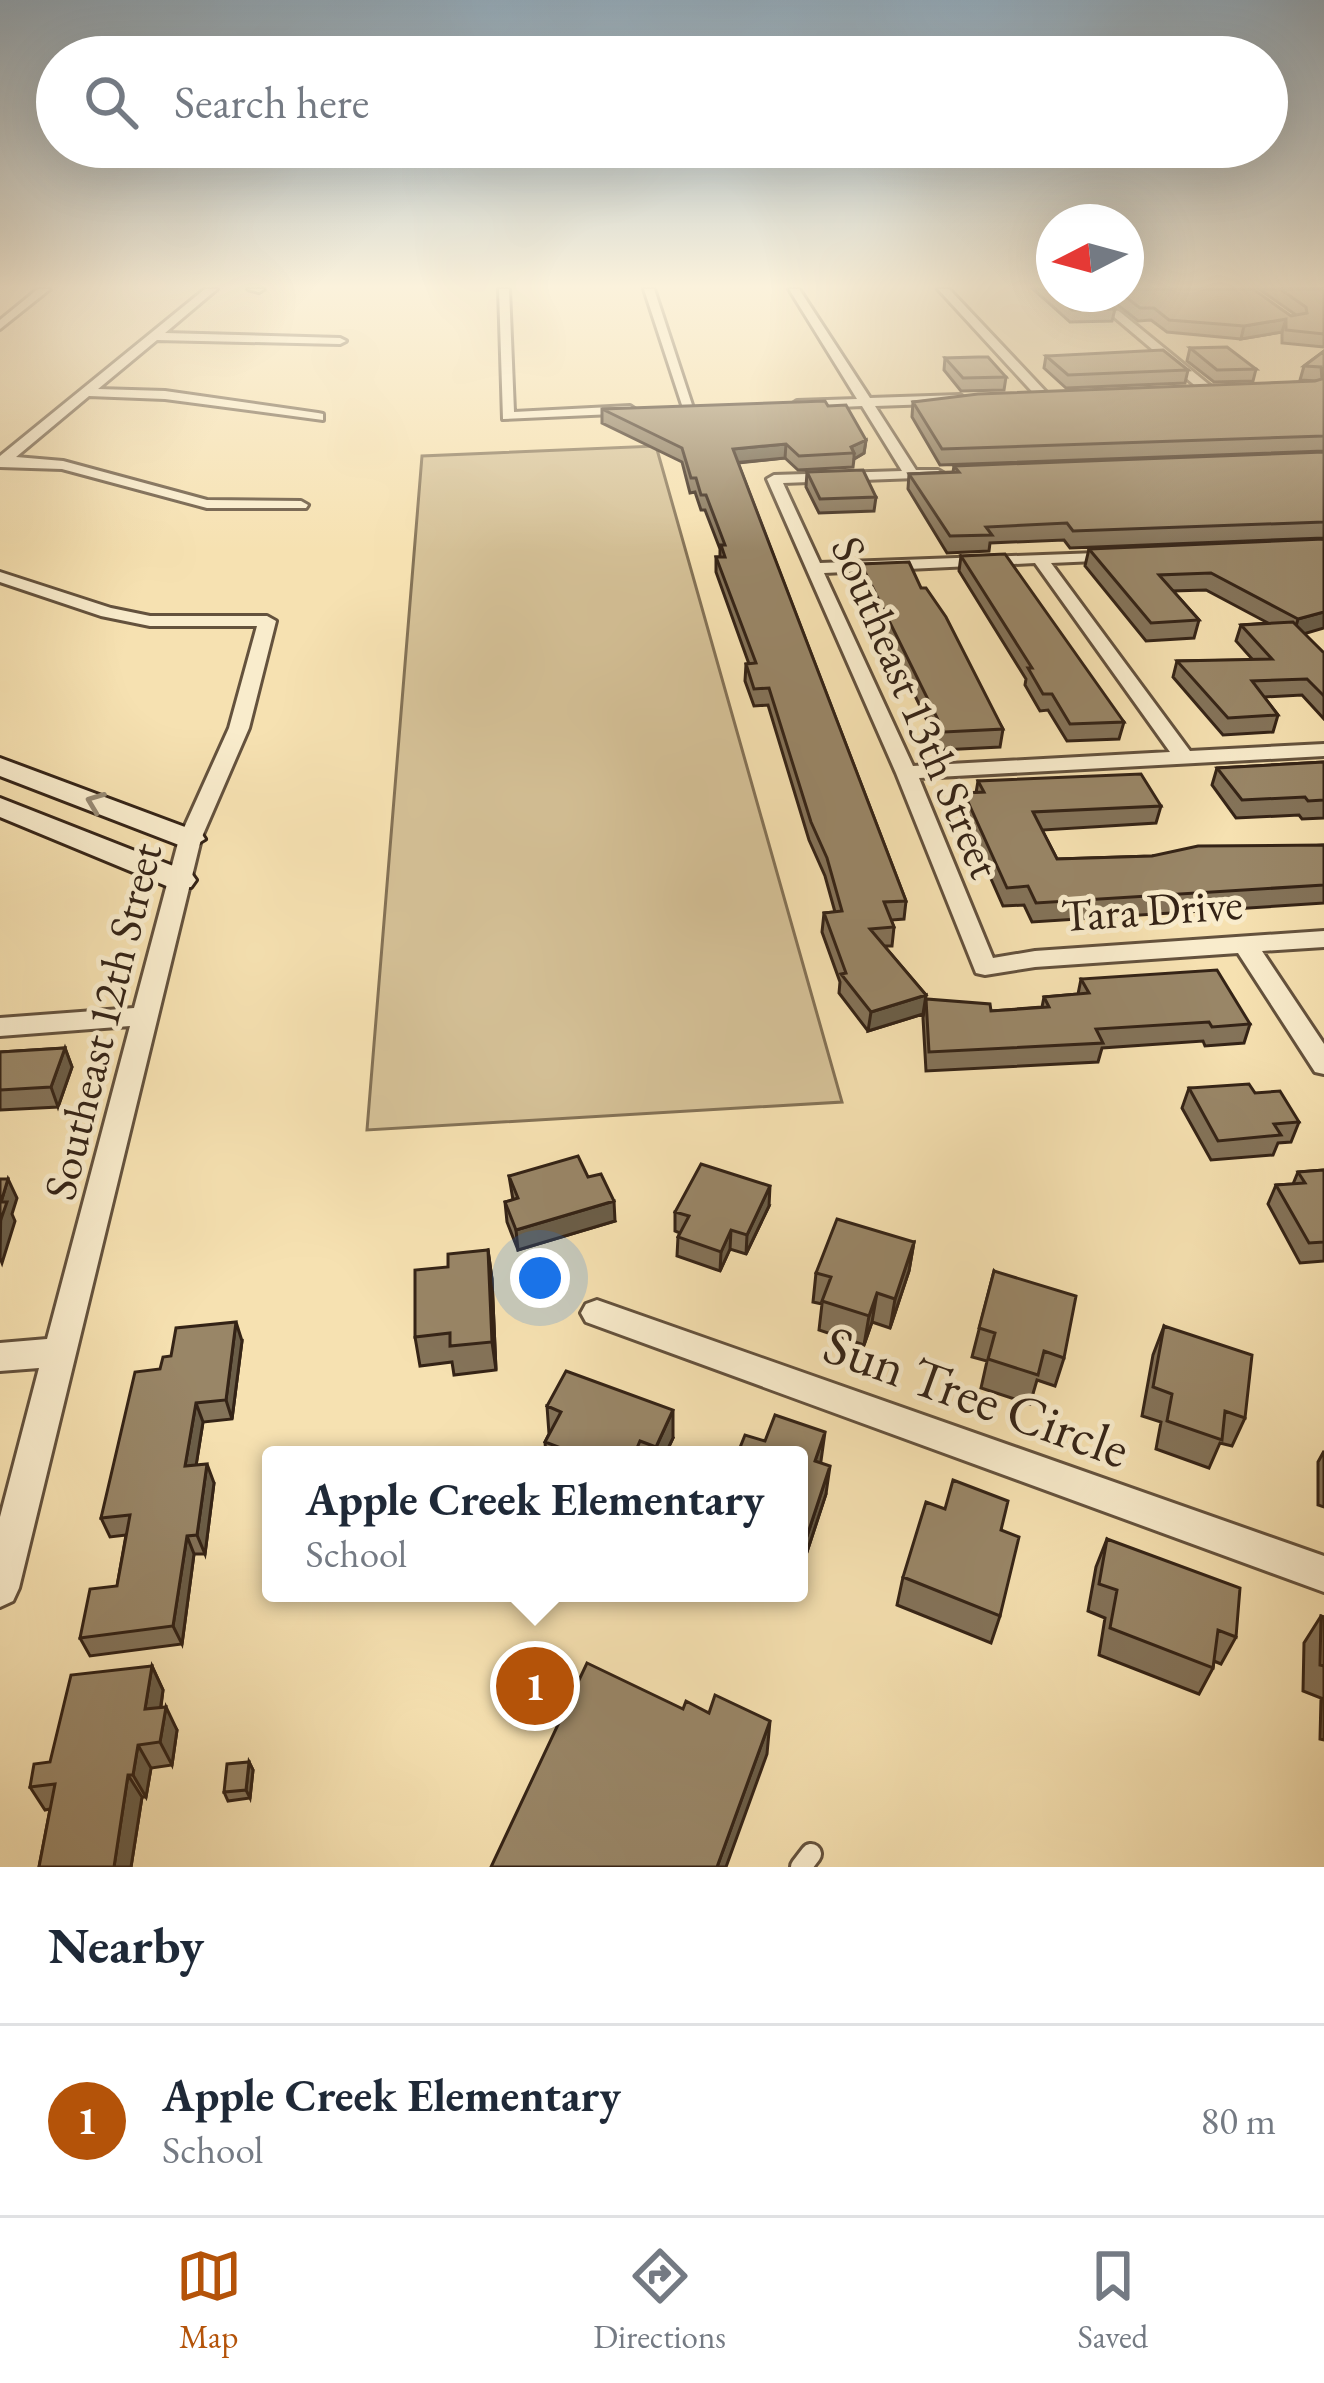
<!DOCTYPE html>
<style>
body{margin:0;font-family:"EB Garamond",serif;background:#f6f6f7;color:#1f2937}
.compass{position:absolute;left:1036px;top:204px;width:108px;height:108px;border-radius:50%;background:#fff;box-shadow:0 12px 48px #0002;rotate:264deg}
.you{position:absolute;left:540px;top:1278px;width:42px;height:42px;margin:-30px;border:9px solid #fff;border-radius:50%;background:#1a73e8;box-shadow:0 0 0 18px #1a73e833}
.badge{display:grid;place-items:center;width:78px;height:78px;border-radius:50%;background:#b45309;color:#fff;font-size:39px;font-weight:700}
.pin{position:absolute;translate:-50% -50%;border:6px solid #fff;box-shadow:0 3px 12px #0006}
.popup{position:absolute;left:262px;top:1446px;width:546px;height:156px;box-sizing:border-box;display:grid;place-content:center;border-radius:12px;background:#fff;filter:drop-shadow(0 3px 9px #0005);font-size:39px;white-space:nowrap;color:#747a83}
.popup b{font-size:45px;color:#1f2937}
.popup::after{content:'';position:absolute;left:50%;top:100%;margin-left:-24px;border:24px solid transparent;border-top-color:#fff}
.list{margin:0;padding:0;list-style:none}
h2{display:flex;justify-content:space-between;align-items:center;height:156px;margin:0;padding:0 48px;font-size:51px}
h2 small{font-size:39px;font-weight:400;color:#747a83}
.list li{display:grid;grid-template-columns:78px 1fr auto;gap:36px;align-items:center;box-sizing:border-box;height:192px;padding:0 48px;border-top:3px solid #e0e1e3}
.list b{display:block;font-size:45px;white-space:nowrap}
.list p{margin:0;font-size:39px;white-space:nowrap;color:#747a83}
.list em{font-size:39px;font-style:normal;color:#747a83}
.icon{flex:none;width:66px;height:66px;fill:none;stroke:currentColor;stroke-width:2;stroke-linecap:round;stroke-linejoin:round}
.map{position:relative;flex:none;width:1324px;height:1867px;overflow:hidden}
.search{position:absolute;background:#fff;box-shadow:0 12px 48px #0002;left:36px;right:36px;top:36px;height:132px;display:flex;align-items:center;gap:30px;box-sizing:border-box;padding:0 42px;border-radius:66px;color:#747a83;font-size:45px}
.sheet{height:348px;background:#fff}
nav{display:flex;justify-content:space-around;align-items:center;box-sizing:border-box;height:168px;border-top:3px solid #e0e1e3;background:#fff;font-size:33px;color:#747a83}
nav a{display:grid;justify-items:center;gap:6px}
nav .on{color:#b45309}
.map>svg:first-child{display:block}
</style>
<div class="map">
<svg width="1324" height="1867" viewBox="0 0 1324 1867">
<rect width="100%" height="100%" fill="#f6e1b1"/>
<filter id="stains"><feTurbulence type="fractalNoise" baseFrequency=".00167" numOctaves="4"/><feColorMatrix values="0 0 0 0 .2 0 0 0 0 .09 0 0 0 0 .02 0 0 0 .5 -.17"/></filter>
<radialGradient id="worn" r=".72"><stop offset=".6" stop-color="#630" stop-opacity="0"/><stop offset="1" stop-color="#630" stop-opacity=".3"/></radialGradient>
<!-- green -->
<path fill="#d5c197" stroke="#847256" stroke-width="3" d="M656,446L842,1102L367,1130L422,456Z"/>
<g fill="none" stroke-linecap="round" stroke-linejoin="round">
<defs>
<path id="lane" d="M801,1867L811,1854"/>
<path id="street" d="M38,289H50L0,329V320Z
M205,289H217L165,333L340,338L346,341L340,344L157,340L98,389L165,391L318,413L323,414V420L165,399L89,396L16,457L63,461L207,500L301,501L308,505L306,508H207L62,469L0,467V456Z
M248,289H264L259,292Z
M499,289H509L514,412L630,406L636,410L635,413L503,419Z
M644,289H654L694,411L683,408Z
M789,289H799L870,398L960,395L966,399L960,403L875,406L916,470H938L945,474L943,477L783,483L820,563L1124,552V558L1118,560L1051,563L1190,751L1324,744V756L919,778L993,958L1035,951L1324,931V947L1262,951L1324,1044V1074L1315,1072L1238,953L1035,967L985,975L976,973L896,773L767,479L774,475L902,471L862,406L797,409L791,405L797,401L857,399ZM1035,563L1170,752L913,766L824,573Z
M938,289H949L1047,393V399H1039Z
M1087,294H1098L1213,388V394H1205Z
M0,572L111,608L150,616H267L276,621L249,728L201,839L19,1588L13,1601L0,1607V1517L39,1368L0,1371V1343L47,1339L130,1026L0,1036V1018L134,1008L179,839L229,728L257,626H150L101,616L0,582Z
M597,1300L1324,1556V1592L586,1322L581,1313L586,1304Z"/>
<path id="secondary" d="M0,758L201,833L205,839L190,848L179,845L0,776Z
M0,798L191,873L196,880L191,887H169L0,817Z"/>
</defs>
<!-- lane casing -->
<use href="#lane" stroke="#64523d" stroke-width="26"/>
<!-- street casing -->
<use href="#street" stroke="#64523d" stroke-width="6"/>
<!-- secondary casing -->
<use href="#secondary" stroke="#342316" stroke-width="6"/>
<!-- lane -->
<use href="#lane" stroke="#f9eccc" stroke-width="20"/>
<!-- street -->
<use href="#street" fill="#f9eccc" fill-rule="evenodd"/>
<!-- secondary -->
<use href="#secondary" fill="#f9eccc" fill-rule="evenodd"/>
</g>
<!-- wall -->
<path fill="#847359" stroke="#342316" stroke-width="3" d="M1033,289H1054L1115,309L1112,321L1070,322Z
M1259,289H1324V347L1282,343V332L1241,339L1167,332L1151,320L1138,321L1104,294H1126L1291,316L1296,315Z
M1190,348L1256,369L1253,381L1214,382L1187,361Z
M1324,351V451L940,465L912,417L913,402L1317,381L1300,380L1304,366Z
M1046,356L1188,370L1185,383L1066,388L1044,368Z
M945,358L1006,377L1004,390L961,391L944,370Z
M828,406L866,440L864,453L854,459L853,467L798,470L785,458L738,463L906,901L904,919L891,920L894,927L892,946H884L926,995L923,1014L868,1031L839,993L840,982L822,932L824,913L835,912L825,876L809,840L768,705L754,706L745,681L746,664H749L716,572V557H720V549L705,510H701L695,492L690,493L682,462L602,423V409Z
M1324,452V538L1070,548L1064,540L990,543L989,551L947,553L908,489L909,474L953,472L954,466Z
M807,472L876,497L874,511L819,513L806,487Z
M1324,539L1304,634L1324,653V719L1302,695L1264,697L1278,715L1273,732L1223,735L1173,677L1177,661L1253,660L1236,641L1241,625L1268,623L1206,590L1173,591L1199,620L1194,638L1146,641L1085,566L1089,549Z
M961,556L1124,722L1119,739L1067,741L1048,710L1040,711L1025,685L1026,679L959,571Z
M861,564L921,588L1003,729L1000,747L941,750L859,579Z
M1324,762V818L1302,819L1299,815L1236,818L1212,785L1217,768Z
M978,781L1161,806L1156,823L1042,830L1057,859L1152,856L1324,845V903L1032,922L1024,905L1003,906L961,811L964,793H976Z
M1081,979L1250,1024L1244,1043L1205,1046L1203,1041L1102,1048L1098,1062L926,1071L923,1018L926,999L991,1011L1042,1007L1044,997L1078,994Z
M65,1048L72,1067L58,1107L0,1110V1052Z
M1189,1088L1255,1093L1299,1122L1291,1142L1278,1143L1273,1155L1211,1160L1182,1108Z
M1324,1170V1261L1300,1263L1268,1204L1276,1185L1293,1184L1298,1172Z
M509,1176L588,1177L615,1221L518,1250L507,1222L505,1202L513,1200Z
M769,1206L746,1254L730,1249L720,1271L677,1256L678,1237L680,1233L675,1231V1212Z
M914,1242L909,1271L890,1328L872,1322L864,1345L819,1330L822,1304L813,1302L816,1273Z
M488,1250L492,1279L496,1370L454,1375L452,1362L420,1366L415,1337L448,1267Z
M994,1271L1064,1358L1055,1386L1037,1380L1030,1404L981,1388L987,1361L972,1357Z
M1164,1326L1245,1418L1232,1446L1220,1443L1209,1468L1156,1449L1161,1422L1142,1416L1153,1355Z
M242,1341L232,1419L203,1422L196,1465L214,1483L205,1554H194L182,1644L90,1656L80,1638L117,1586L126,1535L110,1537L101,1518L160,1369Z
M547,1406L673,1438L665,1455H546L545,1442L549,1434Z
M1324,1451V1507L1318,1505V1462Z
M799,1455L820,1463L826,1494L802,1567L799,1566Z
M1001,1530L1000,1616L991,1643L897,1605L903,1577Z
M1107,1539L1236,1637L1221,1664L1214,1661L1213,1668L1199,1694L1099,1655L1105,1618L1088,1611L1096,1567Z
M1321,1616L1324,1617V1740L1320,1739L1321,1698L1303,1691L1304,1643Z
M152,1666L163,1690L161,1707L177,1730L172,1765L151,1768L146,1797H142L131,1867H39L50,1809L45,1810L30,1787L50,1762Z
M249,1762L253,1770L250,1798L228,1801L224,1792Z"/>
<!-- shaded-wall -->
<path fill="#6b5e48" stroke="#342316" stroke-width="3" d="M1286,319L1282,332L1241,339L1244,326Z
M866,440L864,453L854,459V453L851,447Z
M786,444L785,458L732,463L733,449Z
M1324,612V628L1293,637L1298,619Z
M926,995L923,1014L868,1031L871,1012Z
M65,1048L72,1067L58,1107L51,1087Z
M8,1179L17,1198L12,1214L15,1221L2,1263L0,1258L1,1202Z
M770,1186L769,1206L746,1254L747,1235Z
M614,1201L615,1221L518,1250L516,1230Z
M731,1230L730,1249L720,1271L721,1252Z
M914,1242L909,1271L890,1328L895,1299Z
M488,1250L492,1279L496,1370L492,1342Z
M877,1293L872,1322L864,1345L869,1316Z
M236,1322L242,1341L232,1419L226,1400Z
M196,1403L203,1422L193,1485L185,1466Z
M673,1410V1438L665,1455H656V1447Z
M825,1432L821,1461L812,1489L815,1461Z
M207,1464L214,1483L205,1554L197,1535Z
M830,1466L826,1494L802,1567L806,1539Z
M187,1536L194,1554L182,1644L173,1626Z
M152,1666L163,1690L157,1732L145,1709Z
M166,1707L177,1730L172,1765L160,1742Z
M770,1721L767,1754L726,1867H717Z
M138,1745L151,1768L146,1797L133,1775Z
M249,1762L253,1770L250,1798L246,1790Z
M128,1775L142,1797L131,1867H114Z"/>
<!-- building -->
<path fill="#998667" stroke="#342316" stroke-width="3" d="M1048,289H1054V294H1098L1115,309L1072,310Z
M1126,289H1253L1291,316L1307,313L1306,307L1280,289H1324V334L1286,330V319L1244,326L1169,320L1154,308H1140L1122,294H1126Z
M1227,347L1256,369L1217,370L1190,348Z
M1163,350L1188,370L1068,375L1046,356Z
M1324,351V436L942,449L913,402L978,394L1315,381L1322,379L1321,367L1304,366Z
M978,357H988L1006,377L963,378L945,358Z
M825,401L828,406L846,405L866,440L851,447L854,453L799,456L786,444L733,449L906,901L884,902L894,927L870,929L926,995L871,1012L841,974L846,973L824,913L842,911L827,858L811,822L769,688L754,689L746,664L756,663L716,557H725L721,545H725L706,495H701L696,478H691L682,448L602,409Z
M1324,452V522L1073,531L1067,523L986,527L992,535L950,536L909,474L959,472L954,466Z
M863,470L876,497L820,499L807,472Z
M1324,539V612L1298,619L1211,573L1159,575L1199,620L1151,623L1089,549Z
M1005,554L1124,722L1070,724L1052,694H1043L1028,668H1032L961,556Z
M909,562L921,588H926L946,617L1003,729L944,732L861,564Z
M1293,622L1324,653V696L1307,679L1252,681L1278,715L1228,718L1177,661L1272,659L1241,625Z
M1324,762V800L1308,801L1305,797L1242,800L1217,768Z
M1141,774L1161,806L1033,812L1057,859L1152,856L1198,846L1324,845V885L1036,903L1028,886L1007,888L964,793L984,792L978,781Z
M1217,970L1250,1024L1212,1027L1209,1022L1096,1029L1103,1043L929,1052L926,999L990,1004L991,1011L1049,1007L1044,997L1089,993L1081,979Z
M65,1048L51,1087L0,1090V1052Z
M1249,1084L1255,1093L1280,1091L1299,1122L1274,1124L1281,1135L1218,1141L1189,1088Z
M578,1156L588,1177L601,1174L614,1201L516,1230L505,1202L518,1198L509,1176Z
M701,1164L770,1186L747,1235L731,1230L721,1252L678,1237L689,1216L675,1212Z
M1324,1170V1242L1309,1243L1276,1185L1305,1183L1298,1172Z
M0,1179H8L1,1202H7L0,1222Z
M837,1219L914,1242L895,1299L877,1293L869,1316L822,1301L831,1277L816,1273Z
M488,1250L492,1342L450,1346V1333L415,1337V1270L448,1267V1254Z
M994,1271L1076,1296L1064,1358L1044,1351L1038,1375L988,1359L995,1333L979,1328Z
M236,1322L226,1400L196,1403L185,1466L207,1464L197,1535L187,1536L173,1626L80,1638L90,1589L117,1586L130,1515L101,1518L135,1372L160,1369L163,1357L171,1356L176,1328Z
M1164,1326L1252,1355L1245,1418L1225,1411L1222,1440L1167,1421L1172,1394L1153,1387Z
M566,1371L673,1410L656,1447L640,1441L634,1455H579L545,1442L561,1412L547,1406Z
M775,1415L825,1432L815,1461L830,1466L806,1539L799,1537V1455H737L745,1435L765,1441Z
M953,1480L1008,1501L1001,1530L1019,1537L1000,1616L903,1577L926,1502L945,1509Z
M1107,1539L1240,1588L1236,1637L1218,1630L1213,1668L1110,1628L1117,1590L1099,1584Z
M1321,1616L1324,1617V1666L1320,1665Z
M587,1663L683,1709L686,1701L709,1713L715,1695L770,1721L717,1867H491Z
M152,1666L145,1709L166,1707L160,1742L138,1745L133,1775H128L114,1867H39L55,1784L30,1787L34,1764L50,1762L71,1675Z
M249,1762L246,1790L224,1792L227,1764Z"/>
<!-- one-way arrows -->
<defs><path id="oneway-chevron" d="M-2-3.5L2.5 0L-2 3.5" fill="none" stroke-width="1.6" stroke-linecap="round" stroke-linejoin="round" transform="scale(3)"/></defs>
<use stroke="#968871" href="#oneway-chevron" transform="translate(95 802) rotate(-159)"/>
<!-- sky -->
<linearGradient id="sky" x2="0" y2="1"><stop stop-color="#93acbd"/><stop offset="0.52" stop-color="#fbf2dc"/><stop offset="1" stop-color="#fbf2dc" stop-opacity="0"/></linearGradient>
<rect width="1324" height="551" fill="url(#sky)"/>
<g text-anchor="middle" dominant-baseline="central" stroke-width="10" stroke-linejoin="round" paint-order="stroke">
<!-- street labels -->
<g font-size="45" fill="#342316" stroke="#f9eccc">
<text transform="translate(917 707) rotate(67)">Southeast 13th Street</text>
<text transform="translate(1152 909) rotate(-4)">Tara Drive</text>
<text transform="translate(102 1021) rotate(-76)">Southeast 12th Street</text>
</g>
<!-- near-street labels -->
<g font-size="54" fill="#342316" stroke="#f9eccc">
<text transform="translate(977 1396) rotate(20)">Sun Tree Circle</text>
</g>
</g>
<rect width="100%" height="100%" filter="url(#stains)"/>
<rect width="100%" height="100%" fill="url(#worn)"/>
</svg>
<svg class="compass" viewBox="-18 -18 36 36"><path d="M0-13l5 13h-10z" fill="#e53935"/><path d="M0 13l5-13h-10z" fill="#747a83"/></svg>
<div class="you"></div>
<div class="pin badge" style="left:535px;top:1686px">1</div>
<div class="popup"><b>Apple Creek Elementary</b>School</div>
<div class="search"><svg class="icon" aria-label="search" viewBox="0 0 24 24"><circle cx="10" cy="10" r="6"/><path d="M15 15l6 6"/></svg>Search here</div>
</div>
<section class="sheet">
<h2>Nearby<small></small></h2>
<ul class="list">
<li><span class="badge">1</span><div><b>Apple Creek Elementary</b><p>School</p></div><em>80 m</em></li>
</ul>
</section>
<nav>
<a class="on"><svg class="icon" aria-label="map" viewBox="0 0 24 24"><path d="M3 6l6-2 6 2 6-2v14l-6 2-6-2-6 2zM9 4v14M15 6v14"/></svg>Map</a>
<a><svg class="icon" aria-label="directions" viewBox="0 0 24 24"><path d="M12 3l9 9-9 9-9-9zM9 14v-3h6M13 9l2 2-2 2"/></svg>Directions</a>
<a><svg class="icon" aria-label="saved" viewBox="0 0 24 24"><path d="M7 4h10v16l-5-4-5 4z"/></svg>Saved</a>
</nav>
